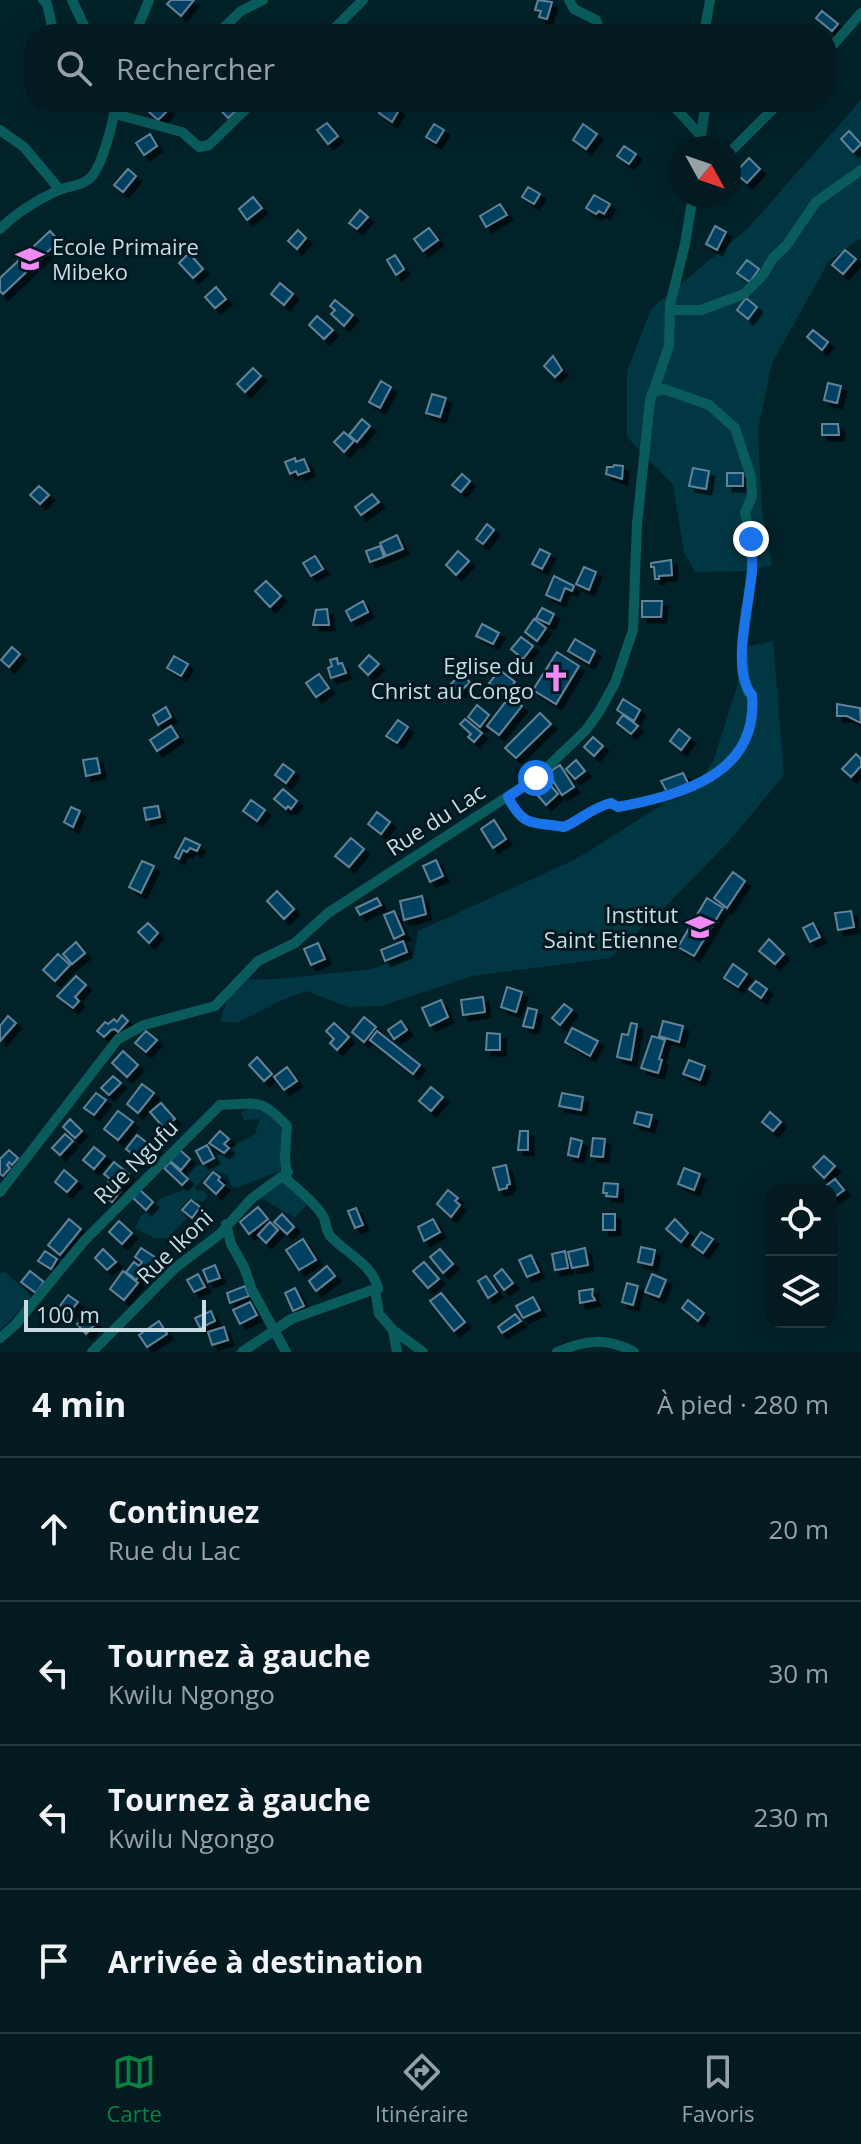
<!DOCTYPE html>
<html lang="fr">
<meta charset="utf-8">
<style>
body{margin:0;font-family:"Open Sans",sans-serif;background:#0c2329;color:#f1f3f6}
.controls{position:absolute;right:24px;bottom:24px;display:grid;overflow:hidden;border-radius:16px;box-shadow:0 8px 32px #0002}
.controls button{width:72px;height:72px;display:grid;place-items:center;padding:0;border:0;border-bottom:2px solid #23383e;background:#021a20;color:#f1f3f6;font:40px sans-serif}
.compass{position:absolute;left:669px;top:136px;width:72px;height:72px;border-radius:50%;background:#021a20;box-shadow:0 8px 32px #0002;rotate:130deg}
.scale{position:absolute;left:24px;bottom:20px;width:182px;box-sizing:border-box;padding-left:8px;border:4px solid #c7dde3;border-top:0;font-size:22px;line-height:28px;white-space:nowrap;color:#c7dde3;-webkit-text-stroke:6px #001920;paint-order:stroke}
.stop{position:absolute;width:24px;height:24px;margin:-18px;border:6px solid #1a73e8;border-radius:50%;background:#fff}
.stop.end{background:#1a73e8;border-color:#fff;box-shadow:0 2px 8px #0008}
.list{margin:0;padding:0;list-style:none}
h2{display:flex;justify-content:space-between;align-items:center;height:104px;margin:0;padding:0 32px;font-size:34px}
h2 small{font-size:26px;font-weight:400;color:#96a1a5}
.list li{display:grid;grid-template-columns:52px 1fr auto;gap:24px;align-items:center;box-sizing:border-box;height:144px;padding:0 32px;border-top:2px solid #23383e}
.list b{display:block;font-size:30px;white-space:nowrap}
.list p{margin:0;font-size:26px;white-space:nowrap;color:#96a1a5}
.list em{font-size:26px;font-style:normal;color:#96a1a5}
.icon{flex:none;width:44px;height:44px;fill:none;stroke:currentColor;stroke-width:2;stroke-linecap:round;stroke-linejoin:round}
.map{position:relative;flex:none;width:861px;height:1352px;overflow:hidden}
.search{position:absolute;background:#021a20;box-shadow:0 8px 32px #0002;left:24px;right:24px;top:24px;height:88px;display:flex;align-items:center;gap:20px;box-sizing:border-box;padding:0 28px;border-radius:32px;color:#96a1a5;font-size:30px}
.sheet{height:680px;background:#021a20}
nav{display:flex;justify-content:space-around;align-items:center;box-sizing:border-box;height:112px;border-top:2px solid #23383e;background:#021a20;font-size:22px;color:#96a1a5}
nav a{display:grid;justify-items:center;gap:4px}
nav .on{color:#0b8043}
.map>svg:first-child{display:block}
</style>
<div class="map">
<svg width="861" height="1352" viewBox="0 0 861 1352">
<defs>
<filter id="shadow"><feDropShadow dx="5.5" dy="5.5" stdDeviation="0" flood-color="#0009"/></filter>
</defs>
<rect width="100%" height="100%" fill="#02222a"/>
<!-- green -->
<path fill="#013743" d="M861,100V238L829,261L772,363L758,429L762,511L772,565L747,571L695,572L684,552L673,485L627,437V371L651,309L748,228Z
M773,641L784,775L731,839L673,899L610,958L472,976L381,1006L348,1007L306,991L275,1003L237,1023L220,1021L234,980L277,979L372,969L414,954L418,931L576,859L673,798L696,789L714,759L737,686L742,648Z
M251,1108C286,1116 288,1138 280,1171L236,1188L232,1187L227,1175L213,1170L195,1187L197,1191H204L207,1196L204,1202L189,1199L181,1208L186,1219L167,1238H155L135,1228L140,1217L163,1197L182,1191L189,1179L186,1169L195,1164L202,1166L217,1155L225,1154L231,1147L255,1134L260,1119L244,1120L241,1112Z
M284,1181L308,1204L294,1218L260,1197L270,1188Z
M5,1272L27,1291L32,1299L0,1330V1273Z"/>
<!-- building -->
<path fill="#054160" stroke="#628298" stroke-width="2" filter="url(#shadow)" d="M171,0H194L181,16L167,4Z
M538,0L552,2L547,19L539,17L541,11L535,10Z
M822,11L838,24L832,31L816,18Z
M155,102H161L169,109L158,120L147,110Z
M222,102H232L238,109L228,118L217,106Z
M386,102L399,110L392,122L379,113Z
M327,123L338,136L328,144L317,130Z
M434,124L444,130L436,143L426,137Z
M583,124L597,134L586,149L573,140Z
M849,131L861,144L853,152L841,139Z
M150,134L157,146L144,155L136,143Z
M624,146L636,154L629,164L617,156Z
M749,158L760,169L747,183L735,173Z
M128,169L136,176L123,192L114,185Z
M528,187L540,194L534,204L522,197Z
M594,195L610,204L604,214L599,211L596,214L586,208Z
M253,197L262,208L247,220L239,209Z
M500,204L507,215L486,227L480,216Z
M360,210L368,217L357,229L349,223Z
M715,226L726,232L717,250L706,244Z
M429,228L438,240L423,251L414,239Z
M298,230L306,238L297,249L288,241Z
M50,231L59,241L3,294L0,291V278Z
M845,250L856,259L843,274L832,265Z
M189,253L203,269L193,278L179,263Z
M395,255L404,269L396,275L387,260Z
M747,260L759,269L750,282L737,273Z
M280,283L293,294L284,305L271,294Z
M216,287L226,299L215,308L205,297Z
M746,298L757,307L748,319L737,310Z
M335,300L353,315L344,326L331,314L335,310L330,306Z
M317,316L333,330L324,339L309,325Z
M813,330L828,342L822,350L807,337Z
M553,356L562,370L555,377L544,366Z
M253,368L261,376L245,392L237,384Z
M381,381L391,387L380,408L369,402Z
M828,383L841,386L837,403L824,400Z
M432,394L446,398L440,417L426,413Z
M362,419L370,426L357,442L349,435Z
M822,424H838L839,435H822Z
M344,432L354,441L344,452L334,442Z
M295,458L296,462L304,459L309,471L298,475L296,471L290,474L285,462Z
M614,465L623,466L622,479L606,474L607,467H613Z
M693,468L709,471L706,489L689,486Z
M727,473H743V486H727Z
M462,474L470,481L461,492L452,485Z
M39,486L49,495L40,504L30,495Z
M372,494L379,502L361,515L355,507Z
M487,524L494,530L483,544L476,539Z
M397,535L403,549L386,556L380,543Z
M380,546L384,557L370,562L366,551Z
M540,549L550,554L542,569L532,564Z
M458,551L469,561L456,575L446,565Z
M315,556L323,569L311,576L303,563Z
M671,560L672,575L659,576V579H655L654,567H651V563Z
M584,567L596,572L589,590L576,584Z
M554,576L574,586L572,591L565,588L560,601L546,595Z
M266,581L281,596L270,607L255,591Z
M363,601L368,612L351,621L346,611Z
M642,601H662L661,617H642Z
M542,608L554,614L549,624L536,618Z
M327,609L329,625H313L316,610Z
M534,619L546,628L537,641L525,632Z
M482,624L499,633L493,644L476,636Z
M521,637L533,646L523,659L511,649Z
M575,639L595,651L589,663L568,651Z
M12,647L20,654L9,667L1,660Z
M557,652L579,666L556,704L533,690Z
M369,655L379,664L368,675L359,666Z
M174,656L188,664L181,676L167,668Z
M337,658L338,664L342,663L346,673L331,678L328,668L332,666L330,660Z
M500,670L515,682L504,695L489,683Z
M319,674L329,688L316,697L306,683Z
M461,674L470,682L460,692L451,684Z
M510,696L522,706L499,735L487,726Z
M623,699L640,710L634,721L617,710Z
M837,704L860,708L861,723L847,716H837Z
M477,705L489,715L480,727L468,717Z
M166,707L171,717L158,725L153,715Z
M540,713L551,724L516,758L505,748Z
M623,715L638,726L631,734L617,723Z
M465,719L482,733L474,742L468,737L471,734L460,724Z
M398,720L408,727L397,743L386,736Z
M171,726L178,737L157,751L150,740Z
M679,729L690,738L681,750L670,741Z
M593,737L603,746L594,756L584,747Z
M856,754L861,759V766L851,777L842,769Z
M97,758L100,773L86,776L83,760Z
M576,760L585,771L575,779L566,769Z
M283,764L294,772L286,783L275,775Z
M560,765L574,787L562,795L548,773Z
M683,773L688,783L668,794L661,781Z
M546,780L558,794L546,805L534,791Z
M283,789L297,801L291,809L288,806L286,809L274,799Z
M251,800L265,810L257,821L243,811Z
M158,806L160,817L146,820L144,808Z
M71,807L80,811L73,827L64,822Z
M377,812L390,822L381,834L368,824Z
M494,820L506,839L493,848L481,829Z
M185,838L200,845L197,851L190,848L187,852L183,850L179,859L175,857Z
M351,838L364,849L349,867L335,856Z
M436,860L443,876L430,882L423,866Z
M142,861L154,866L141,893L129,887Z
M733,872L745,881L727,908L714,898Z
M277,891L294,909L284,919L267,901Z
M422,896L426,914L404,920L400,901Z
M377,898L381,905L360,915L356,908Z
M707,898L723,908L694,956L678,947Z
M394,911L404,934L394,939L384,915Z
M851,911L854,927L838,930L835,913Z
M148,923L158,933L149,943L138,932Z
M813,923L820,937L810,942L803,928Z
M769,939L784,954L775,964L759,951Z
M403,941L407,952L385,961L381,950Z
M76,942L85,953L72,964L63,954Z
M318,943L325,959L311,965L304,949Z
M58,954L70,965L55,981L43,970Z
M733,964L747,974L738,987L724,978Z
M76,976L86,985L75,997L79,1001L73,1008L57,996Z
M756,981L767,989L761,998L749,989Z
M507,987L522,992L516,1012L501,1007Z
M483,997L485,1012L463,1015L461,1000Z
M441,1000L448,1017L430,1026L422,1008Z
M564,1004L572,1010L560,1025L552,1018Z
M528,1008L537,1010L533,1028L523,1026Z
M122,1015L128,1021L118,1032L115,1029L111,1030L104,1037L97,1031L105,1022L108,1024L114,1019L117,1022Z
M8,1016L16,1023L0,1041V1026Z
M364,1017L376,1027L364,1042L352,1032Z
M401,1021L407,1030L394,1039L388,1030Z
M663,1021L683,1026L679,1042L659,1036Z
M334,1023L349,1037L337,1050L330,1043L334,1039L326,1031Z
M631,1023L637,1024L631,1060L617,1057L622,1034L628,1035Z
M572,1028L598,1041L590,1056L565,1042Z
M146,1031L157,1040L146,1052L135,1043Z
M377,1031L420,1065L413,1074L370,1040Z
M487,1033L500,1034V1050H486Z
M652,1036L665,1040L659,1059L662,1060L658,1073L641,1068Z
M123,1051L138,1065L127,1077L112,1063Z
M257,1057L272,1074L264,1081L249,1065Z
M689,1060L705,1066L700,1080L683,1074Z
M287,1067L297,1081L284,1090L274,1077Z
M113,1076L121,1083L109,1095L101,1088Z
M142,1084L154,1093L138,1113L127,1104Z
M431,1087L443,1097L431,1111L419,1101Z
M96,1093L106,1100L94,1115L84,1108Z
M562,1093L583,1097L581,1110L559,1106Z
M161,1103L175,1119L164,1128L150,1112Z
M118,1111L133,1122L118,1140L104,1129Z
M637,1112L652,1115L649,1127L634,1123Z
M770,1112L781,1122L773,1131L762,1122Z
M70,1119L82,1131L75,1138L63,1127Z
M220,1131L229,1139L224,1144L229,1148L224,1153L209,1143Z
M520,1131H528V1150H518Z
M65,1134L73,1141L60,1155L52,1148Z
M137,1135L155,1149L144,1163L126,1149Z
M571,1138L582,1141L578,1157L568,1155Z
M593,1138L605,1139L603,1157L591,1156Z
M207,1145L214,1158L203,1164L196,1151Z
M94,1147L105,1156L94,1169L83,1160Z
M9,1150L18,1158L12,1165L9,1162L7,1165L10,1168L3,1176L0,1174V1159Z
M180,1150L190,1159L181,1170L170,1161Z
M824,1156L835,1166L824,1178L813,1167Z
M114,1162L129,1174L119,1186L104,1174Z
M170,1162L188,1179L182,1185L164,1168Z
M506,1165L510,1184L507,1185V1188L499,1190L493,1168Z
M684,1168L700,1174L694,1190L678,1184Z
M64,1170L77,1181L67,1192L55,1182Z
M213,1172L220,1177L218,1180L224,1185L216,1194L204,1183Z
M835,1179L844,1190L832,1199L831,1190L823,1188Z
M108,1182L120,1192L112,1202L100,1193Z
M604,1183L618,1184L617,1197L606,1196L607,1193H603Z
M140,1190L153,1202L146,1210L133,1198Z
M448,1190L458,1198L455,1201L460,1205L451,1217L437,1204Z
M191,1200L200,1207L192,1218L182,1210Z
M258,1207L268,1219L249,1234L240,1222Z
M356,1208L363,1225L355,1228L348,1211Z
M282,1214L294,1227L287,1234L274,1222Z
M603,1214H615V1230H603Z
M69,1219L81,1229L60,1255L48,1245Z
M433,1219L440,1232L424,1241L418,1227Z
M675,1219L688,1233L681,1242L666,1229Z
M119,1221L132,1233L122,1244L109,1232Z
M270,1222L278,1230L266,1243L258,1235Z
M701,1232L713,1239L703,1253L692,1245Z
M303,1239L316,1260L299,1270L286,1250Z
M641,1247L655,1250L652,1265L638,1262Z
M141,1248L161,1261L150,1276L143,1271L136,1280L126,1272L134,1262L139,1266L142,1262L135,1257Z
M585,1248L588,1265L572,1268L568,1252Z
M103,1249L116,1262L107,1270L95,1258Z
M440,1249L453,1264L443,1273L430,1257Z
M45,1251L57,1259L51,1269L38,1261Z
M565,1251L568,1268L555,1270L552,1254Z
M531,1255L539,1272L527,1277L519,1260Z
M424,1262L439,1279L428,1288L413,1271Z
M215,1265L220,1278L208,1282L203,1270Z
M327,1266L335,1276L316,1291L309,1281Z
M502,1269L513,1283L504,1290L494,1276Z
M30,1271L44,1282L36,1293L21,1282Z
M123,1271L138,1283L124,1300L110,1289Z
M198,1274L205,1287L194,1292L187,1280Z
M652,1274L666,1280L659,1297L645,1292Z
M486,1276L497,1292L488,1298L478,1281Z
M627,1283L638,1286L633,1305L622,1302Z
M245,1286L249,1296L230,1303L227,1293Z
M295,1288L304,1306L293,1311L285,1293Z
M593,1289L592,1295L595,1300L580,1303L579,1291Z
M441,1293L465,1322L454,1331L430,1301Z
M68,1295L78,1302L68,1314L59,1307Z
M533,1297L540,1310L523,1318L516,1306Z
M688,1300L704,1313L698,1321L682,1308Z
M250,1302L257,1315L240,1324L233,1310Z
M211,1311L215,1321L200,1328L195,1318Z
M87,1314L96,1323L86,1334L77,1324Z
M515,1314L521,1321L502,1333L498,1327Z
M159,1321L167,1334L147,1347L139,1335Z
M224,1327L228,1340L212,1345L208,1332Z"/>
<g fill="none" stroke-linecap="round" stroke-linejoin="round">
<!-- minor -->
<path stroke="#0a5c5c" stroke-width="10" d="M43,0L47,4L54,34
M72,0L88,34
M569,0L574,9L596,20L601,34
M135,34L149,0
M217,34L241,11L263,0
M329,34L363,0
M704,34L710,0
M827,52L861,13
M101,102L115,109L132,102
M670,102L702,137
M115,114L182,132L199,147L209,145L253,102
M0,130L24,147L60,190
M699,148L706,102
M729,153L780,102
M0,229C17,212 37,200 59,190C68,186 81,186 89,179C102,169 114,119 116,102
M670,310H701L744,294L763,275L773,258L786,246L816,202L861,170
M508,797C524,830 535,821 564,827C582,819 591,808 611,803L618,807C680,795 759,775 752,695L748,692L744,676L742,648L752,570L751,539L745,513L752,496L751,477L735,428L709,405L664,389L652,393
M0,1192L118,1039L144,1025L215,1006L258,961L295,943L328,913L536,778L586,730L599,712L615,683L633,630L637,524L650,401L669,346L670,305L685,244L693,196
M226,1224L231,1244L244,1267L252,1290L286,1352
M393,1330L423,1352
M0,1338L15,1325L84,1241L220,1105C257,1104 260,1097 287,1126L285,1156L287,1180C299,1190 315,1203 323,1216C327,1223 325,1232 332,1238C348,1254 373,1265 378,1289H375L379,1314L393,1330L397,1352
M92,1352L175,1268L220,1234L251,1199L288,1172
M242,1352L291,1319L375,1289
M557,1352C585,1340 607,1337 634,1352"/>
</g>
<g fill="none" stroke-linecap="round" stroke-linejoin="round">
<!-- route -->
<path stroke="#1a73e8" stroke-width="10" d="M536,778L508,797C525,830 535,821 564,827C582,819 591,808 611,803L618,807C680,795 759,775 752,695C730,670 750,602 752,571C753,560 751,549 751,539"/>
</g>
<!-- icons -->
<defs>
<symbol id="school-bare" viewBox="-9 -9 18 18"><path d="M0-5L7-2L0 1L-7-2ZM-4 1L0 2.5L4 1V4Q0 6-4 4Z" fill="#f28af3" stroke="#001920" stroke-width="2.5" paint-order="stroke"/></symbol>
<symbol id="church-bare" viewBox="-9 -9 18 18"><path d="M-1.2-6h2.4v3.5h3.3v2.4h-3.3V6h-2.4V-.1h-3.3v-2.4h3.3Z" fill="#f28af3" stroke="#001920" stroke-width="2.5" paint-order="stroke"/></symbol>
</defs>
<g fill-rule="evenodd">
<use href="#school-bare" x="10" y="239" width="40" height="40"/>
<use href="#church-bare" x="536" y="658" width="40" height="40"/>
<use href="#school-bare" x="680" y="907" width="40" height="40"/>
</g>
<g text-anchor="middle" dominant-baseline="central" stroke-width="6" stroke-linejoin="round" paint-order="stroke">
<!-- poi labels -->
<g font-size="22" fill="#c7dde3" stroke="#001920" text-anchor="end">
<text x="52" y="246" text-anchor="start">Ecole Primaire<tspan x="52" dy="25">Mibeko</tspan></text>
<text x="534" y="665">Eglise du<tspan x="534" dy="25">Christ au Congo</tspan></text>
<text x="678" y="914">Institut<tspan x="678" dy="25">Saint Etienne</tspan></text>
</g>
<!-- street labels -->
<g font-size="22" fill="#c7dde3" stroke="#001920">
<text transform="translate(435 819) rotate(-33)">Rue du Lac</text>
<text transform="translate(135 1161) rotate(-45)">Rue Ngufu</text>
<text transform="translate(174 1246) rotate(-44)">Rue Ikoni</text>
</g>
</g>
</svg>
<div class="controls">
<button><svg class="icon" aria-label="locate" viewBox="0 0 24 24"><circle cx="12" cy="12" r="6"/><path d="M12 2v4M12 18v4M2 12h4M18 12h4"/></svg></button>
<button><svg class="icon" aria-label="layers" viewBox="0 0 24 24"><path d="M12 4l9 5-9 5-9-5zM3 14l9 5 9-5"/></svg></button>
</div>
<svg class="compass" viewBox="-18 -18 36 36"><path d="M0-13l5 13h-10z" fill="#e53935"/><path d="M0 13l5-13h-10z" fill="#96a1a5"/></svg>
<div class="scale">100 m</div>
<div class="stop" style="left:536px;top:778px"></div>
<div class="stop end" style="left:751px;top:539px"></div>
<div class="search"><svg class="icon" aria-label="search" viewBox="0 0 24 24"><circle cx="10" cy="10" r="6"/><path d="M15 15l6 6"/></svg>Rechercher</div>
</div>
<section class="sheet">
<h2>4 min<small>À pied · 280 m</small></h2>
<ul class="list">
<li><svg class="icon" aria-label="ahead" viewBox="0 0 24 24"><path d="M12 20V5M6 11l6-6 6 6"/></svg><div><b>Continuez</b><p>Rue du Lac</p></div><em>20 m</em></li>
<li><svg class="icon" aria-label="left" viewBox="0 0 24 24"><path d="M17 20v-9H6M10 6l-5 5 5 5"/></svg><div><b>Tournez à gauche</b><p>Kwilu Ngongo</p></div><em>30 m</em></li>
<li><svg class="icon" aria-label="left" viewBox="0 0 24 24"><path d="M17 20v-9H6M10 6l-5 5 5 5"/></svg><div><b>Tournez à gauche</b><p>Kwilu Ngongo</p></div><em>230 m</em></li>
<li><svg class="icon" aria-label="arrive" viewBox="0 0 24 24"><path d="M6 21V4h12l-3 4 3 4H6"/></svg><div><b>Arrivée à destination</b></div></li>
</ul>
</section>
<nav>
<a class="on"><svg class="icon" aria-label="map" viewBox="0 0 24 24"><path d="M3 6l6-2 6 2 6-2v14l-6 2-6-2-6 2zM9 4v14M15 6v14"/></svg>Carte</a>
<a><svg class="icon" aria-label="directions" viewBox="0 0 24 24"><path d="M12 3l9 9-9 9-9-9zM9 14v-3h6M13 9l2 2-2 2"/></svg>Itinéraire</a>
<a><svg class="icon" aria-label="saved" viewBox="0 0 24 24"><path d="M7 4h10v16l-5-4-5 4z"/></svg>Favoris</a>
</nav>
